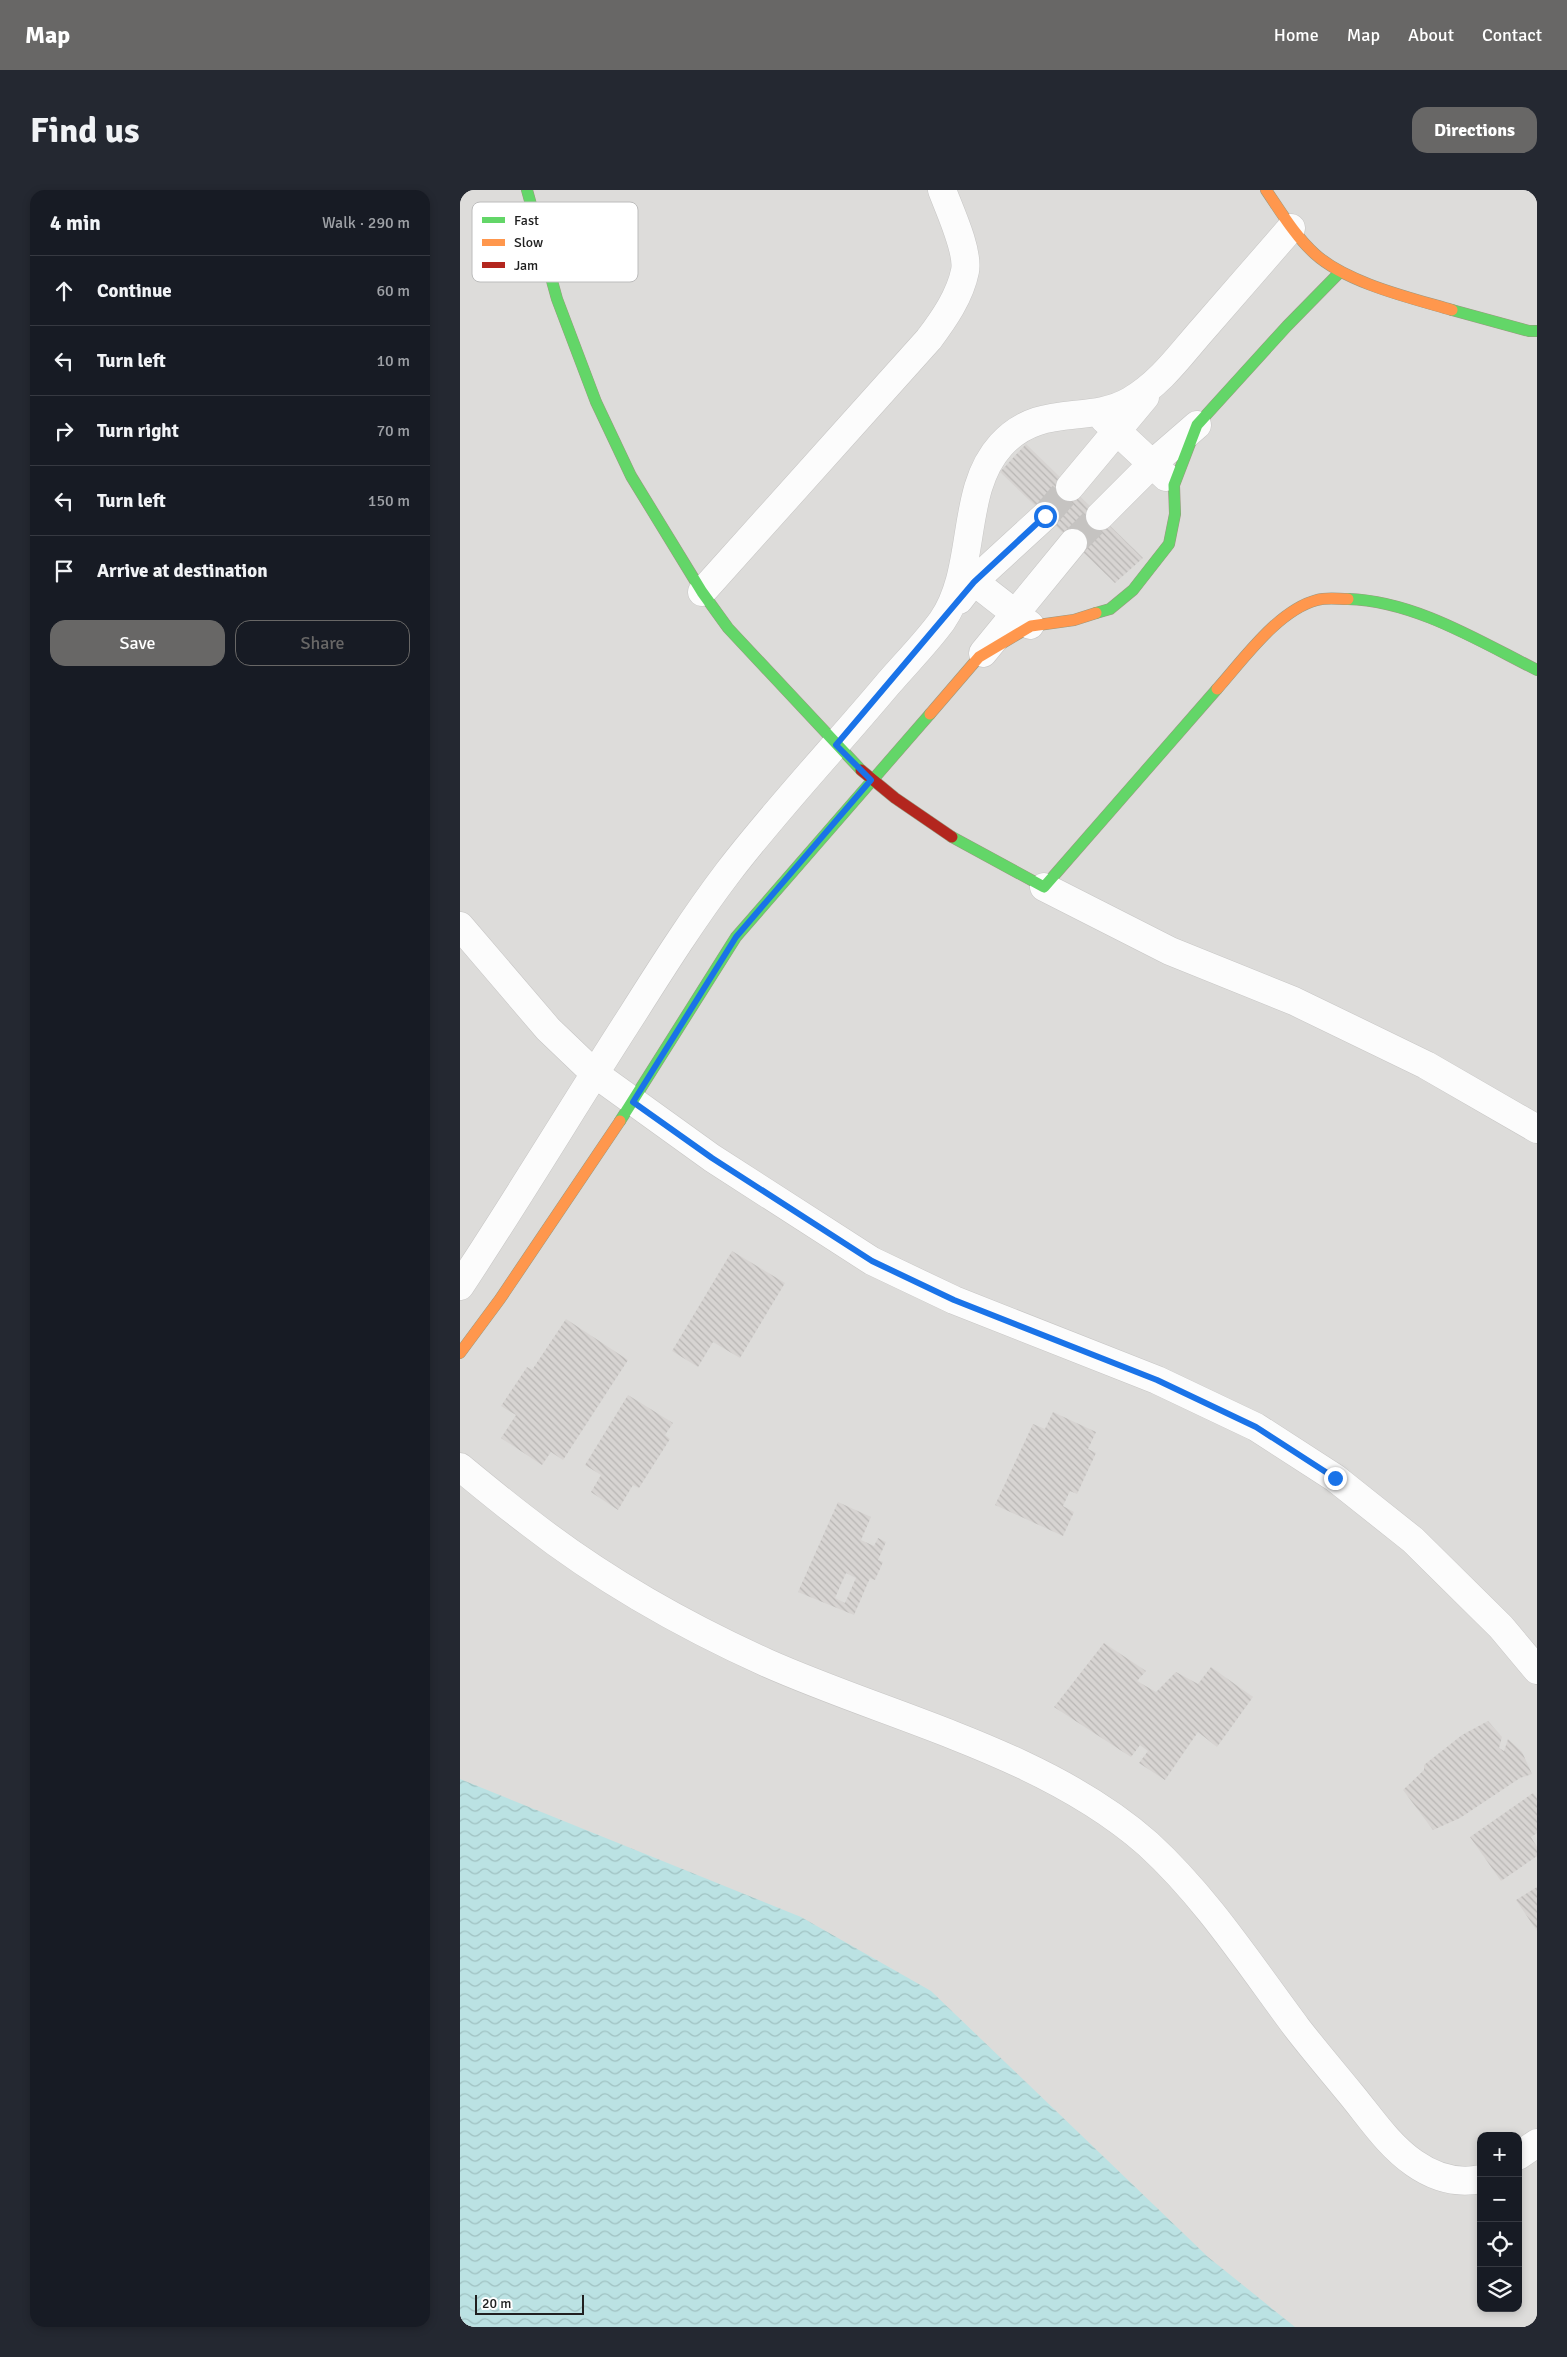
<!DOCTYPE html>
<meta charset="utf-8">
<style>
body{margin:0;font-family:Signika,sans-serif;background:#242831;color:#f1f3f6}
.controls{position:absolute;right:15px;bottom:15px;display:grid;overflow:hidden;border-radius:10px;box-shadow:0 2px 8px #0003}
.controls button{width:45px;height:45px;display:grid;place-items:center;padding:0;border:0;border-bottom:1px solid #363941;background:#171b24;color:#f1f3f6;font:25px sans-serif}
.scale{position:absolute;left:15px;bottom:12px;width:109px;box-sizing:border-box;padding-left:5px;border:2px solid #202020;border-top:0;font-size:14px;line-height:18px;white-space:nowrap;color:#202020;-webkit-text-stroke:4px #fff;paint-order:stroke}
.stop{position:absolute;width:15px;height:15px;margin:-11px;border:4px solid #1a73e8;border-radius:50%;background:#fff}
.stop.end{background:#1a73e8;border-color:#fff;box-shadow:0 1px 5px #0008}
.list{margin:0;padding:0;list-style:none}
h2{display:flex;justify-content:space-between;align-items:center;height:65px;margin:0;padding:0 20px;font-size:21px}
h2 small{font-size:16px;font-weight:400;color:#9ea1a6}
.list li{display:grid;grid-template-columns:32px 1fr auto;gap:15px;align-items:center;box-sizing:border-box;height:70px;padding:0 20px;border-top:1px solid #363941}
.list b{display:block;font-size:19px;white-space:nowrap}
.list em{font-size:16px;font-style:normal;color:#9ea1a6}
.actions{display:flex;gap:10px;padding:15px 20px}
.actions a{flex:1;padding:11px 0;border:1px solid #686766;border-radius:15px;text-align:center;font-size:18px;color:#686766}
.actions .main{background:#686766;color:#fff}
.icon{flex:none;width:28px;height:28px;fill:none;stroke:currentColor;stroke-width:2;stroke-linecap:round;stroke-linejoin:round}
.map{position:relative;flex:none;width:1077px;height:2137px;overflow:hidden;border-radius:15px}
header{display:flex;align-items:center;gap:30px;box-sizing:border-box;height:70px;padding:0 25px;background:#686766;color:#fff}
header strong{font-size:24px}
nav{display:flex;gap:28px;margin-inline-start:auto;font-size:18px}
.intro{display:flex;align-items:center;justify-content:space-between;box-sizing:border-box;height:120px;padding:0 30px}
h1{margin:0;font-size:35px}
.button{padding:12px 22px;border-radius:15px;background:#686766;color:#fff;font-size:18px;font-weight:700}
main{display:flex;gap:30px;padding:0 30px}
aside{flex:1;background:#171b24;border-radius:15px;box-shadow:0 2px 8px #0003}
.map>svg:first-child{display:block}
</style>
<header>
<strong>Map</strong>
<nav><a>Home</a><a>Map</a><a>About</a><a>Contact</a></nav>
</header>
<div class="intro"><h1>Find us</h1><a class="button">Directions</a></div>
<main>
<aside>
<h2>4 min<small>Walk · 290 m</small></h2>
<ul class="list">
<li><svg class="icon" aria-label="ahead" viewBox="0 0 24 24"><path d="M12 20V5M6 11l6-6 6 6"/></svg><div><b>Continue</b></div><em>60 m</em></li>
<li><svg class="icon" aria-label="left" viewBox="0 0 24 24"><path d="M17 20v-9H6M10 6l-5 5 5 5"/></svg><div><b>Turn left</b></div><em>10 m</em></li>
<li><svg class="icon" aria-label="right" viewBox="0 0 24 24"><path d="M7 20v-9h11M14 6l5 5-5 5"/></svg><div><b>Turn right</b></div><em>70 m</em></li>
<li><svg class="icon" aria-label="left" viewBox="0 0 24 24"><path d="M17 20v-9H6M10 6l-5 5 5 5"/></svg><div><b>Turn left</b></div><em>150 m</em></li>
<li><svg class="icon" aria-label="arrive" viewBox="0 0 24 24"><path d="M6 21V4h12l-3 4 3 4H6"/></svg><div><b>Arrive at destination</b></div></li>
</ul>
<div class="actions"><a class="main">Save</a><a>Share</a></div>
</aside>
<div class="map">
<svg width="1077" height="2137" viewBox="0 0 1077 2137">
<defs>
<pattern id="water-waves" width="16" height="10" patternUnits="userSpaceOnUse" patternTransform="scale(1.25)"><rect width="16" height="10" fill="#bbe2e3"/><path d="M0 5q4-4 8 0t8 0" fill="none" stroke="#a0c2c2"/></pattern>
<pattern id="building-back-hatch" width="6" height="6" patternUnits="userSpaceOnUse" patternTransform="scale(1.25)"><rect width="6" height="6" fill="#d7d4d2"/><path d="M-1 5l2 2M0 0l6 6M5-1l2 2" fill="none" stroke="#b8b6b4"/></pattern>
</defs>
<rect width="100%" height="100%" fill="#eeece9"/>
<!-- residential -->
<path fill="#dddcda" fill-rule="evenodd" d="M0,0H1072L1077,7V2137H0ZM1021,1946H1058V2118H1021Z"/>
<!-- water -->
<path fill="url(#water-waves)" d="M0,1589L341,1727L471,1801L748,2067L835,2137H0Z"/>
<!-- building -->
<path fill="url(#building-back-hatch)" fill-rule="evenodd" d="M566,254L683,368L655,393L540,282Z
M272,1061L325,1093L280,1168L253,1152L238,1177L212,1161Z
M106,1129L168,1170L103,1270L91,1262L82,1275L41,1248L56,1225L41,1216L67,1177L72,1180Z
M168,1205L213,1233L205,1245L210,1249L179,1298L173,1295L158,1320L131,1302L141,1285L125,1275Z
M593,1222L636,1242L628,1259L636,1263L617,1304L610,1301L603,1316L614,1322L603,1346L535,1315L573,1234L585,1239Z
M378,1312L411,1327L401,1350L414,1356L418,1348L426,1352L418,1370L423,1372L415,1390L410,1388L394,1425L338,1402ZM386,1383L396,1388L385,1413L375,1408Z
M644,1453L686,1481L677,1491L696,1502L716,1482L738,1494L751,1477L793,1507L757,1557L738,1542L705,1590L679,1573L688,1561L680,1555L671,1567L594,1517Z
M1028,1531L1042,1547L1039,1558L1044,1561L1048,1549L1062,1562L1072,1584L1060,1588L1000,1628L973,1640L943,1600L964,1580V1575L1002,1545Z
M1073,1603L1077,1608V1643L1071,1647L1077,1657V1666L1041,1691L1010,1647Z
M1077,1697V1741L1056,1710Z"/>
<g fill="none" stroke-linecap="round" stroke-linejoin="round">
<!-- street-tunnel -->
<path stroke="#c5c3c1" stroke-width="28" stroke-dasharray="28 14" stroke-linecap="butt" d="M585,326L610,297
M613,353L640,326"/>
<defs>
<path id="street" d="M644,229L706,287
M610,297L685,207
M640,326L692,274L737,235
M503,383L570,435
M242,402L469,149C484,129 500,106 505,81C509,61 489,19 482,0
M499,410L513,392L585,326
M523,463L613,353
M584,697L710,761L834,811L966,875L1077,939
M0,736L88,839L134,883L252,968L412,1071L494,1110L697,1190L796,1237L875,1288L953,1350L1041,1437L1077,1480
M0,1096C59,1007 114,915 172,825C203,776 234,727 269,681C319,616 375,557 427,495C445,474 466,453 482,431C518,379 499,301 541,255C580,212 628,235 670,211C702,192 720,165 744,138C773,105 802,71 831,38
M0,1277C23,1296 46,1315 70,1333C142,1389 225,1436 307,1473C431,1528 585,1563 688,1654C746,1707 790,1775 837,1838C854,1860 872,1881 890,1903C910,1927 928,1955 954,1973C974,1987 997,1994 1021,1989
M1058,1966L1077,1953"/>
<path id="fast" d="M67,0L97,109L136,212L171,286L242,402L268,438L401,580
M992,120L1069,141H1077
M888,409C955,411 1019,451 1077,480
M636,423L650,419L673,400L709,354L715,324L714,295L737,235L827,136L880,82
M492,647L584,697L757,499
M160,931L276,747L470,524"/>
<path id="slow" d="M806,0C821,22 835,46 855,64C887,93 951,108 992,120
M757,499C783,470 818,420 857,410C867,407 878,409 888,409
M470,524L519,467L571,436L614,430L636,423
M0,1163L40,1109L160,931"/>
<path id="jam" d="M401,580L435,608L492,647"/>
</defs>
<!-- street casing -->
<use href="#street" stroke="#c7c6c5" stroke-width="29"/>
<!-- fast casing -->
<use href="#fast" stroke="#9a987f" stroke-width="12"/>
<!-- slow casing -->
<use href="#slow" stroke="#9a987f" stroke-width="12"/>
<!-- jam casing -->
<use href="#jam" stroke="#9a987f" stroke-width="12"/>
<!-- street -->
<use href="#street" stroke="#fcfcfc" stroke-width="28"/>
<!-- fast -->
<use href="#fast" stroke="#63d668" stroke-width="11"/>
<!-- slow -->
<use href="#slow" stroke="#ff974d" stroke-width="11"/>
<!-- jam -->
<use href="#jam" stroke="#b3261e" stroke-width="11"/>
</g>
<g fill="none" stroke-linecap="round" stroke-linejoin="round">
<!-- route -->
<path stroke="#1a73e8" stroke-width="6" d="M585,326L514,392L376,555L411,590L276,747L173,912L252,968L412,1071L494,1110L697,1190L796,1237L875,1288"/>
</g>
<!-- legend -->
<rect x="12" y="12" width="166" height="80" rx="8" fill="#fff" stroke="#bcbcbc" stroke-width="1"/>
<rect x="22" y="27" width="23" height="6" fill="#63d668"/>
<rect x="22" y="49" width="23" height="7" fill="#ff974d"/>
<rect x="22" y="72" width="23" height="6" fill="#b3261e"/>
<g font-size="14" fill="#202020">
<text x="54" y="35">Fast</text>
<text x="54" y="57">Slow</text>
<text x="54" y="80">Jam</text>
</g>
</svg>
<div class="controls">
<button>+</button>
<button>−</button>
<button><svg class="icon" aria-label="locate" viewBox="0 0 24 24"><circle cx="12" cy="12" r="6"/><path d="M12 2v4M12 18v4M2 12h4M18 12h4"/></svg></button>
<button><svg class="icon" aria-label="layers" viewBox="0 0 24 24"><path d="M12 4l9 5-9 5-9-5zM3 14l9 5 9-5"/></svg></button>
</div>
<div class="scale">20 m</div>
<div class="stop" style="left:585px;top:326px"></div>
<div class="stop end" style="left:875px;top:1288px"></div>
</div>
</main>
